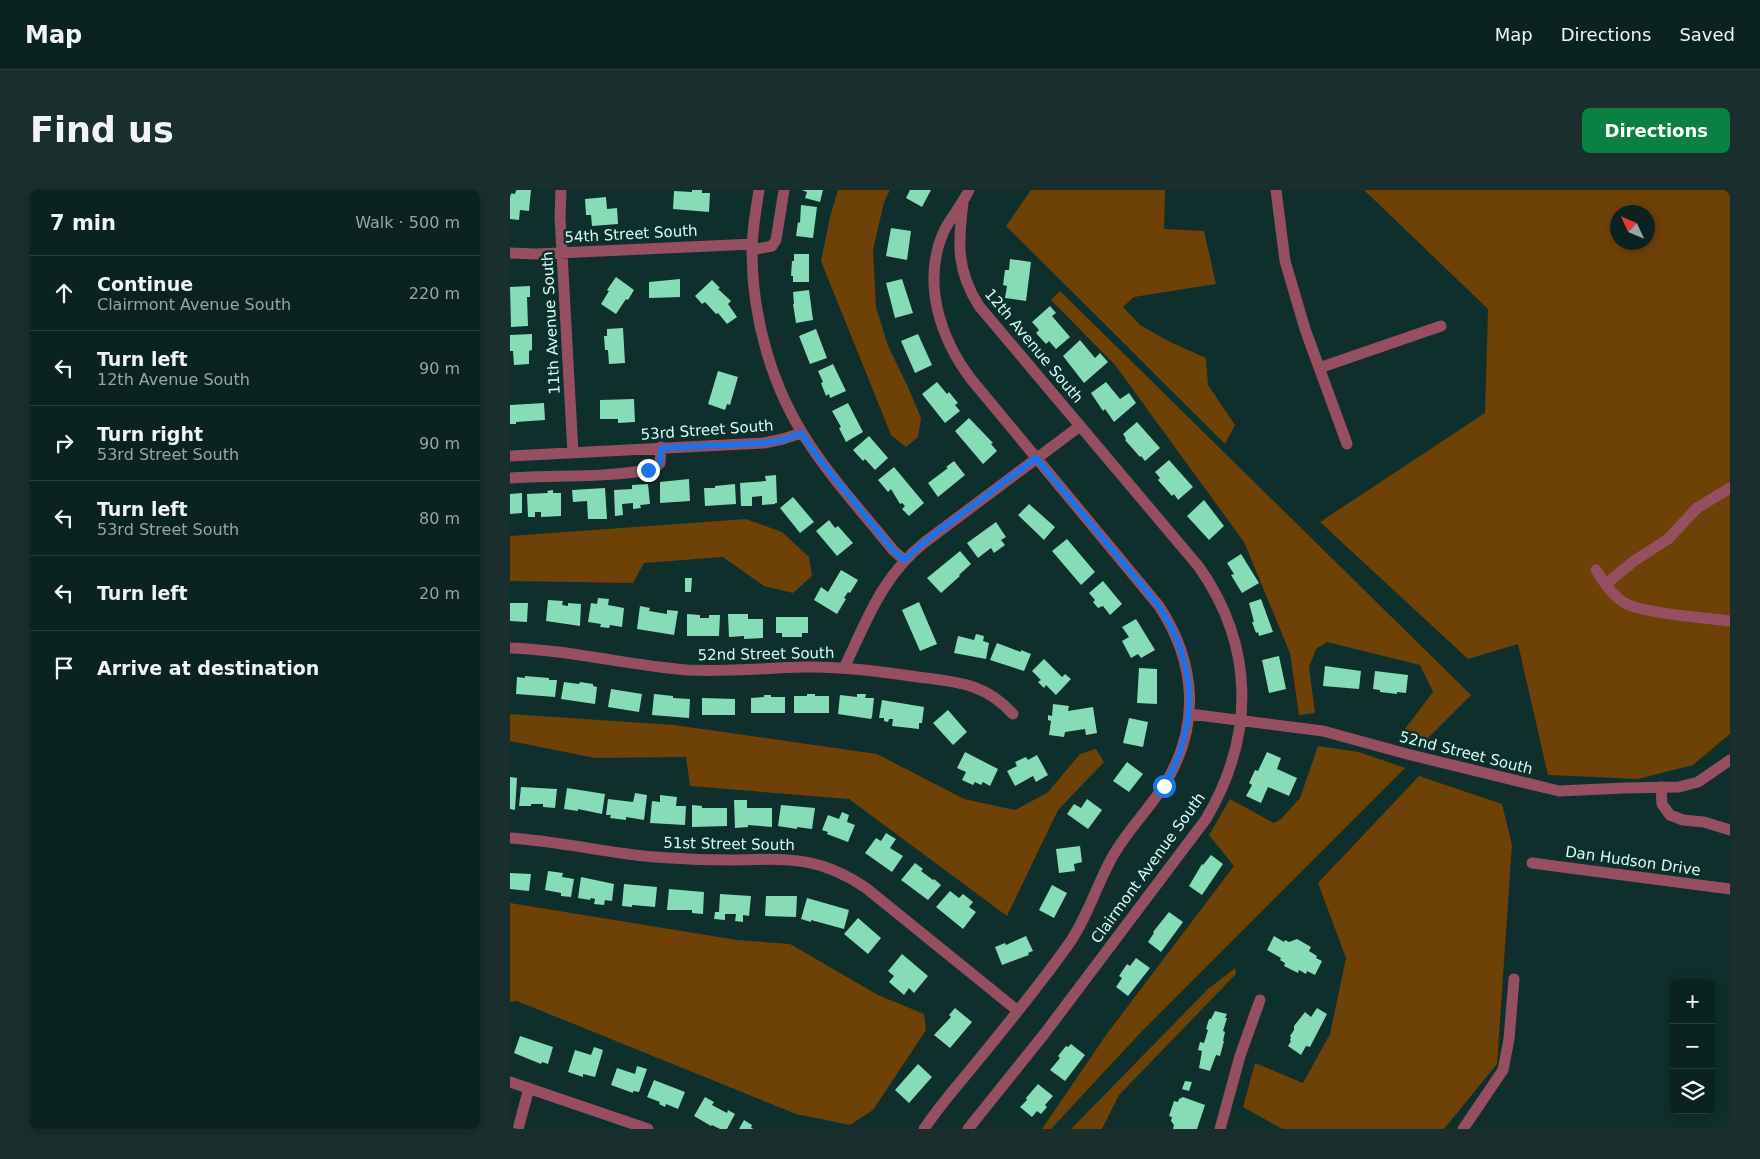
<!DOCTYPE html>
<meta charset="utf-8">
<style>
body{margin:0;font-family:"DejaVu Sans",sans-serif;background:#182f2d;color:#f1f3f6}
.controls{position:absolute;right:15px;bottom:15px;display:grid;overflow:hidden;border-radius:8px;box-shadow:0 2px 8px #0003}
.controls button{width:45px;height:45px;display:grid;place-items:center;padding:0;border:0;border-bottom:1px solid #2a403e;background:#0a2320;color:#f1f3f6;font:25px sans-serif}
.compass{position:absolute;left:1100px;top:15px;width:45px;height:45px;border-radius:50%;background:#0a2320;box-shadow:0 2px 8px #0003;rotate:314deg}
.stop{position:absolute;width:15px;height:15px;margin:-11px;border:4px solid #1a73e8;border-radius:50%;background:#fff}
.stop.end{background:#1a73e8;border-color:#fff;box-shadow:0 1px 5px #0008}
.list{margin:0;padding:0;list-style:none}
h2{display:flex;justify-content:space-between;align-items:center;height:65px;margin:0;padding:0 20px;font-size:21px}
h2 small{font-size:16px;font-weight:400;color:#99a4a5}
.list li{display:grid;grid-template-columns:32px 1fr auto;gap:15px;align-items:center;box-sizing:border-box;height:75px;padding:0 20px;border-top:1px solid #2a403e}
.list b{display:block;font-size:19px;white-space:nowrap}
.list p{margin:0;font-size:16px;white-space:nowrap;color:#99a4a5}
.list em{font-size:16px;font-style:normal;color:#99a4a5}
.icon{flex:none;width:28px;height:28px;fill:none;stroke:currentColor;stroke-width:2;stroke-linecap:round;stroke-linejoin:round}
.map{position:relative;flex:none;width:1220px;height:939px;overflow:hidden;border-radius:8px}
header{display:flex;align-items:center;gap:30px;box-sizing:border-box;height:70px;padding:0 25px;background:#0a2320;border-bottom:1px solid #2a403e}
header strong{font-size:24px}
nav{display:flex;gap:28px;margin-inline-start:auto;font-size:18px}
.intro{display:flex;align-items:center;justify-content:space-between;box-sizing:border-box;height:120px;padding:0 30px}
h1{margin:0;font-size:35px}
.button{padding:12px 22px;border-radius:8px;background:#0b8043;color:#fff;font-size:18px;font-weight:700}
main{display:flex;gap:30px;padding:0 30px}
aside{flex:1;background:#0a2320;border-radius:8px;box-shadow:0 2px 8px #0003}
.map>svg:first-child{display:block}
</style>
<header>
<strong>Map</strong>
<nav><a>Map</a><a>Directions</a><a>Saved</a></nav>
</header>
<div class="intro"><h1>Find us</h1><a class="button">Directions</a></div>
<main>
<aside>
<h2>7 min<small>Walk · 500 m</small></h2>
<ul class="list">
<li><svg class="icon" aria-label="ahead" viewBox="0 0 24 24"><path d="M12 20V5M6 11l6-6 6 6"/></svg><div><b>Continue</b><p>Clairmont Avenue South</p></div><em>220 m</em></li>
<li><svg class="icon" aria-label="left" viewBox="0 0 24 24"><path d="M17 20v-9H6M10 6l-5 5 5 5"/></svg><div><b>Turn left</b><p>12th Avenue South</p></div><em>90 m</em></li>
<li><svg class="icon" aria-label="right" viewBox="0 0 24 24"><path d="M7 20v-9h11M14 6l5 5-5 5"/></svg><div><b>Turn right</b><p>53rd Street South</p></div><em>90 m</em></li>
<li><svg class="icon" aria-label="left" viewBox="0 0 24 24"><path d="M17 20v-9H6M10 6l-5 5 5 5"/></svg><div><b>Turn left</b><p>53rd Street South</p></div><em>80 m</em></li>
<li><svg class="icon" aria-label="left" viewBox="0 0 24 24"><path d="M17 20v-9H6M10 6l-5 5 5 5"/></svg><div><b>Turn left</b></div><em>20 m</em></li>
<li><svg class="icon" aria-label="arrive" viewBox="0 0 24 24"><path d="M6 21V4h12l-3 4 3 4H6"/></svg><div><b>Arrive at destination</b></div></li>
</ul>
</aside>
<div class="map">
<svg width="1220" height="939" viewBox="0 0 1220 939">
<rect width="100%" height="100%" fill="#0e2f2b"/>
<!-- green -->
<path fill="#6e4107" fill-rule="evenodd" d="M328,0H380L374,12L363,60L366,117L378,156L398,197L411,228L408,247L396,257L381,245L311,71L320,27Z
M521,0H655L654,39L694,41L706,94L624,107L613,117L630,135L660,152L696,168L698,195L725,235L715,254L496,36Z
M854,0H1220V544L1183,575L1128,589L1038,585L1008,454L958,469L810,332L975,223L978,119ZM1108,22H1138V52H1108Z
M550,101L961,505L909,557L888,548L923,502L910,475L817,452L806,459L799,477L805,523L789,525L780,463L734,352L605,175L541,110Z
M236,329L272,342L299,367L302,386L283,403L254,396L213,367L134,373L123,393L0,391V346Z
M0,524L164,535L367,564L454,609L505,620L537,603L570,564L586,559L594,572L548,620L497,726L339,609L180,596L176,567L85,568L0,551Z
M808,556L849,562L895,578L632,841L541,939H532L596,845L724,676L699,645L720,609L764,633L771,629L790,608Z
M909,586L992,614L1002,655L987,874L934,939H772L733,917L745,873L793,893L820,844L836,768L808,693Z
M0,713L227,750L280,754L368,805L414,824L416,840L363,920L340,935L286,924L7,811L0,812Z
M725,778L726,784L609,905L592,939H561L698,799Z"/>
<!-- building -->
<path fill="#87dcb8" d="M6,0H21L19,21L10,20L9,30L0,29V3L5,4Z
M182,0H192V3H200L199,22L163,19L164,1L182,2Z
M292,0H313L310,12L295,8L297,2Z
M400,0H421L412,17L396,8Z
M96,7L97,19L107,18L108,34L82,36L81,25H76L75,9Z
M291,15L307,17L303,48L286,46L288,32L290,33Z
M381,38L401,41L397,70L376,66Z
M284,64H299V92H283V86H281L282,71H284Z
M500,69L521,72L516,111L495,108L497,96L493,95L495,80H499Z
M106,87L124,100L118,110L116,109L106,124L91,114L99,101L97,100Z
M170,89V107L139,108V92Z
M392,89L403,123L385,128L376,93Z
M202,90L210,98L208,99L221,111L218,114L227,127L217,134L208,123L206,124L195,112L192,114L185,106Z
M20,96V107H17L18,136L1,137L0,97Z
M299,100L303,130L286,133L283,114H284L283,102Z
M540,116L546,123L542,126L560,147L546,159L539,151L536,154L526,143L529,140L522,132Z
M113,138L115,173L99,174L98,160H95L94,146H97V139Z
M306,139L317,168L300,174L289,146Z
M22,144V160L19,161V174L4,175L3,161H0V145Z
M408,144L422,175L405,183L391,151Z
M570,150L585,168L590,163L598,172L574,193L553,166Z
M323,174L336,201L320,208L319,204L316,206L311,193L313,192L308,181Z
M208,181L228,187L220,215L217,214L215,220L198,214Z
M427,192L437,204L439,202L448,213L445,215L450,221L435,233L412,204Z
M596,192L610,209L619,203L626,213L604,232L595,219L593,221L581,203Z
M124,209L125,232L108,233V229H90V210Z
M34,213L35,230L6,232V234H0V215Z
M338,213L353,242L336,252L329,238L331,237L322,221Z
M459,228L483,253L481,254L487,261L473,274L445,241Z
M627,232L650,258L635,271L631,266L630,267L615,250L616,249L613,244Z
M359,246L378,268L365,280L355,269L353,271L343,260Z
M659,270L683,297L668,310L664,304L662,306L648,290L650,288L645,282Z
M444,271L455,285L428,307L418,293L438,278L436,277Z
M384,277L414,313L399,326L392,319L395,316L392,313L390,314L381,299L378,302L368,290Z
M266,285L267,313H265V314L252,315V306L242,307V316H231L230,293L256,291L255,286Z
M179,289L180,311L150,313V292Z
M138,294L140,314L130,315L131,318L123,319V313L112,314L113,325L105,326L104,300L122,299V295Z
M225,294L226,314L195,316L194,298H205V296Z
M95,298L97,329H78L77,311L63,312L62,300Z
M43,300V303H51V326L31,327V322H25V327H18L17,304L38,303L37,301Z
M12,303V323L0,324V304Z
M283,307L304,332L290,343L270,318Z
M694,310L714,336L699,350L677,326Z
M519,314L545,337L534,350L508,325Z
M319,330L325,338L328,336L343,353L327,366L306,341Z
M486,332L496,347L491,350L495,355L484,363L481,358L468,368L457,353Z
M557,349L585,382L571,395L542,361Z
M450,361L461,374L449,385L450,386L431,403L417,388Z
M731,364L749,393L732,403L721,385L724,384L717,373Z
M331,380L348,390L340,403L338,402L334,408L336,409L327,424L304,410L311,397L318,402Z
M175,388H182L181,402H175Z
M593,391L612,414L600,425L593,416L588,418L583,412L585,410L579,403Z
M88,408L99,409L98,415L114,418L112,437L100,435L99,438L90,437L91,434L78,432L81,413L87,414Z
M751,409L763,442L749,446L748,442L746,443L742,432H744L739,413Z
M38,410L53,411L52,415L58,416V413L71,414L70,436L36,431Z
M409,412L427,454L410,461L392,420Z
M0,413H18L17,432L0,431Z
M130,416L140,418L139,421L157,424V420L168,421L164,445L127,439Z
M177,424L190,425V428H199V425H210L209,446H177Z
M218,424H238V429H253V448L234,449V446L219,447Z
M266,427H298V443H292V447H272V443H266Z
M626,429L645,460L631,468L628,464L621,468L612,451L619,447L612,437Z
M466,444L474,446L473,451L479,453L476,469L444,463L448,446L464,450Z
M487,453L511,462V460L521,464L514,481L480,470Z
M769,466L776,499L759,503L752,470Z
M534,469L552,487L555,484L561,489L546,505L536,495L534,498L528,492L531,490L522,481Z
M815,476L851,481L849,499L813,496Z
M629,478L647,479V514L627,513Z
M865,481L898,485L896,503L887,502V504L870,502V500L863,499Z
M15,486L39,488V490H47L45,507L6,504L7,487L15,488Z
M54,492L69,494L70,492L83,494V496L87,497L85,514L51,509Z
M101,499L132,504L129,522L98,517Z
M144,504L163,506V508L180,509L179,528L142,525Z
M297,504H305V506H319V523H284V506H297Z
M347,504H356L355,508H364L362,527L361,529L328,524L330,505L347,507Z
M254,505H261V507H275V523H241V508L254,507Z
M192,508L225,509V525H192Z
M372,510L414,517L412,533H409V539L382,536L383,529H379L378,532L374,531V528H369Z
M543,514L559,516L558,521L583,517L587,543L576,545L575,539L555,542L554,547L539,545L541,531L538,530V525L542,526Z
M438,520L457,542L443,555L423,533Z
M619,528L638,532L633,557L613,553Z
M455,562L488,579L480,596L473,592L471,595L465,592L463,595L452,590L456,582L447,578Z
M757,562L771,568L767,579L787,588L779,606L758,597L751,613L736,606L742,595L739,593L745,580L748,581Z
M527,565L538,585L526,592L523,586L505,596L497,581L507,576L505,572L516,567L518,570Z
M617,572L633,584L619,602L603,591Z
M0,587L7,588L5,620L0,619Z
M11,597L47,599L45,618L33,617V614H21V616H9Z
M57,598L95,604L92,624L68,619V621L54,619Z
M125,603L137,605L134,630L116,627V630L100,628L101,625H96L98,609L123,612Z
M150,605L167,607L166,616H176L175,635L140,633L142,611L150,612Z
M577,609L592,620L578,639L557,624L564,614L571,618Z
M224,610H237V618H262V637L238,635V637L225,638Z
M182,615L192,616V618H217V636L182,637Z
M271,615L305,618L302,639L287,637V639L268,636Z
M332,622L339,625L337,632L345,635L338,652L317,644L318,642L312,640L318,625L329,629Z
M376,643L386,649L380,658L393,666L382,682L355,663L366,648L371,651Z
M570,656L572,672L564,674L565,681L549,683L546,659Z
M701,665L713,674L692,705L679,696L692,674L693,675Z
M405,673L413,679L411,681L423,690L424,689L431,695L418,710L391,690Z
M38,681L53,683L52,687L64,689L61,707L51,706V703L35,700Z
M0,683L21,684L19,701L0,699Z
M71,687L104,694L102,711L95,710L94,715L84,714L85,709L81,708L80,710L68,708Z
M114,694L147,697L145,717L122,715V717L112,716Z
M542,695L557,703L544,728L529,720Z
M159,699L194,702L193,724L182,723V720H157Z
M440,701L449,708L453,704L463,712L459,717L466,722L453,739L426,717Z
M210,704L241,706L239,726L233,725V732L225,731L226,724H215V730L204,729L205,722H209Z
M256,706H287L286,727L255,726Z
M297,708L339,720L334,739L301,730V732L291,729Z
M659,722L673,732L651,762L638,752L644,743L643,742Z
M348,728L371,748L358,764L334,744Z
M516,746L523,761L518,763L519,765L492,775L485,757L495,753L496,755Z
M764,746L774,752L775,750L779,752L787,749L801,757L799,761L807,766L806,768L812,771L805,785L797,781L796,784L789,780L788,783L774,776L775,773L770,770L771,768L757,760Z
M392,764L418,786L404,803L399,798L394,805L379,792L384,786L378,781Z
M626,768L640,778L618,806L606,797L612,788L609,786L617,774L620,776Z
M445,818L462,832L440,858L424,845L441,827L439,825Z
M807,818L817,824L800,857L796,856L791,865L778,856L781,851L780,850L781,847L780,846L784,840V836L795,822L801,827Z
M705,821L717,824L715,828H717L713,841L715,842L713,851H714L710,866L706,865L700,881L689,878L692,861L688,860L690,852L694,853L698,840L696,839L699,829H701Z
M10,846L43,857L38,874L32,872L31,874L4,863Z
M561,854L575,865L555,891L540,880L550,868L548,866L556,856L558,857Z
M84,857L93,860L85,887L73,884V887L58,882L65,860L81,865Z
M408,874L422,887L399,913L385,900Z
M127,876L137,879L129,902L123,901V903L101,895L107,878L125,884Z
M144,890L175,902L168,919L156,914L155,917L149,914L150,912L137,907Z
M675,891L682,892L679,901L672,899Z
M528,894L543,906L535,915L537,917L531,924L527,921L522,927L510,917L517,910L516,908Z
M195,907L204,912L202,915L217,923L218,920L225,924L217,939H210L202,935L201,936L184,926Z
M673,907L695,915L687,939H663L664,935L661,931L662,927L659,926L664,911L668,912L669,909Z
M234,930L242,935L241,938L244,939H229Z"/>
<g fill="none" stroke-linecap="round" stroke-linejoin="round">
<!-- minor -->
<path stroke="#964f60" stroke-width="11" d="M51,0L50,27L63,263
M249,0C246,20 242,40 242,61C242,128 262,199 300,255C324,292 355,325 383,360L394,370
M766,0L775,71L795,139L837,254
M453,13C448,53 446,80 469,116L689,377C745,457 745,546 696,629L535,843L458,939
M242,60L262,56L266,50L274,0
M0,63L26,64L243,54
M809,178L931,136
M0,266L254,253L273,249L291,243
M0,288C45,285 93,288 137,280C142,279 147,277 150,273L151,257
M1086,380C1094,392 1101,404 1113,412C1129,423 1197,428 1220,431
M1096,394L1124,371L1158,349L1187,318L1220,298
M0,458C60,460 117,475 177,480C216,482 255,478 294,477C332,476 370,481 408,487C447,492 475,493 503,524
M334,478C357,430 372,386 415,352L570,236
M680,524L813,541L897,564L1049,601L1114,598L1169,597L1188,592L1220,570
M1151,597L1152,614L1160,625L1173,630L1194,632L1220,640
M0,648C49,651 96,663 144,667C170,669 195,670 221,670C275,669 308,665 356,698L508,821
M1022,673L1220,699
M0,892L138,939
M8,939L19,898
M414,939C429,916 448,895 465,874C497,835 529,796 558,755C578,727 587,693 604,664C618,640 638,620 653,597C691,538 687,474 649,416L461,189C430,148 412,93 433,43C440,28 452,15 459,0
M710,939L730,866L750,810
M953,939L993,880L999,849L1004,789"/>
</g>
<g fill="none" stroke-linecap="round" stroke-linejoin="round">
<!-- route -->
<path stroke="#1a73e8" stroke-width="6" d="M138,280L147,276L150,273L151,258L254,253L273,250L291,243L310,270L383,360L394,370L414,352L526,268L649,416C688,476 689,535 654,596"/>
</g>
<g text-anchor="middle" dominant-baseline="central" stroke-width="5" stroke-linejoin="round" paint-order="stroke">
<!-- street labels -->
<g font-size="15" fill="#d0fff8" stroke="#0e2f2b">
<text transform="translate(121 44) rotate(-3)">54th Street South</text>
<text transform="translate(41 133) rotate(-93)">11th Avenue South</text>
<text transform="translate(524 156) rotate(50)">12th Avenue South</text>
<text transform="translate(197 240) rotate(-4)">53rd Street South</text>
<text transform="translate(256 464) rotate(-1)">52nd Street South</text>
<text transform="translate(956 563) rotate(14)">52nd Street South</text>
<text transform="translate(219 654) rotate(1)">51st Street South</text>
<text transform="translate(1123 671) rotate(8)">Dan Hudson Drive</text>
<text transform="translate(638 678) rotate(-54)">Clairmont Avenue South</text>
</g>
</g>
</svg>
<div class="controls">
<button>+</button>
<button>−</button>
<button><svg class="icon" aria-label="layers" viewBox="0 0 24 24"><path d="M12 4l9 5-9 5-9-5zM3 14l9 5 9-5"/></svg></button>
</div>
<svg class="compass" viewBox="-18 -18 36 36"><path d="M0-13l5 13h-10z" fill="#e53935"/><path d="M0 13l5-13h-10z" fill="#99a4a5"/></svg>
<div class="stop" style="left:654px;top:596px"></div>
<div class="stop end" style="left:138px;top:280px"></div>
</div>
</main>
